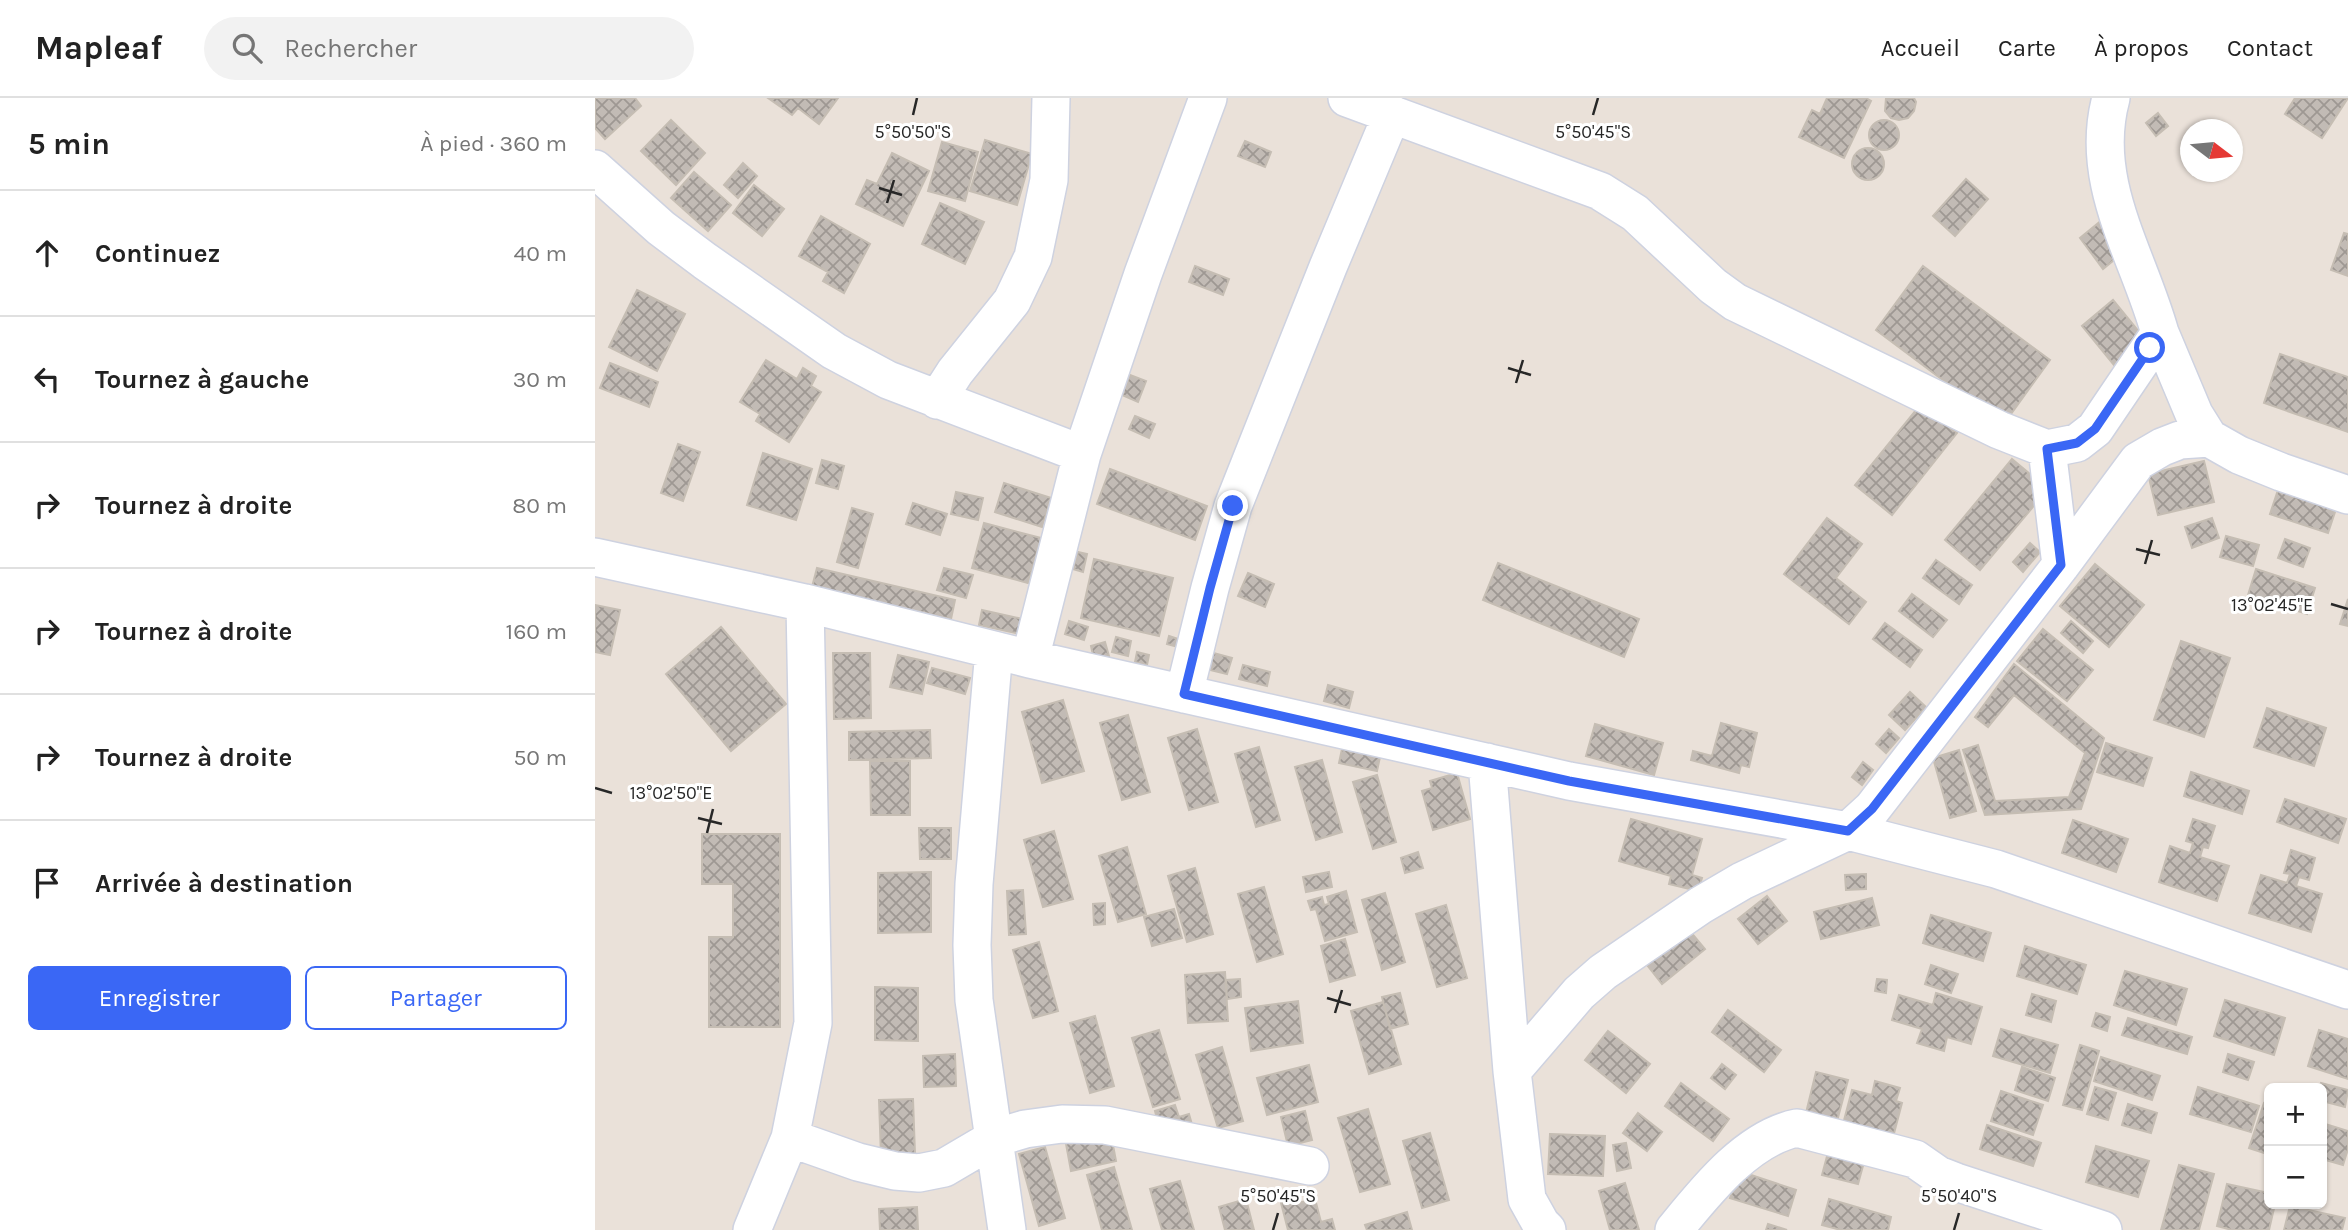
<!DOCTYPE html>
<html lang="fr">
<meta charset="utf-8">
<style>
body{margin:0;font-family:Karla,sans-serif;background:#f2f2f2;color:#222}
.controls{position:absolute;right:21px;bottom:21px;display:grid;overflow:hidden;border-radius:10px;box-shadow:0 2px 5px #0004}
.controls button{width:63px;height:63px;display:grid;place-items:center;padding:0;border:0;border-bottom:2px solid #e0e0e0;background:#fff;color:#222;font:35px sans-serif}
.compass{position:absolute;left:1585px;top:21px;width:63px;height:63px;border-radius:50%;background:#fff;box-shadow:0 2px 5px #0004;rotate:106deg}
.stop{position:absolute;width:21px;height:21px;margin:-16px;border:5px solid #3a67f5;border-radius:50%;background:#fff}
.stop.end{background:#3a67f5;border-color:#fff;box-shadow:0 2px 7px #0008}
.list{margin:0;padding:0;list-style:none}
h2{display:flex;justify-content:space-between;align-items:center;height:91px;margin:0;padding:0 28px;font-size:30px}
h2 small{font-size:23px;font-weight:400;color:#767676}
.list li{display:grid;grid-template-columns:46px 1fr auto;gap:21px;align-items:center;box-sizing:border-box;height:126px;padding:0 28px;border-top:2px solid #e0e0e0}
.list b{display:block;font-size:26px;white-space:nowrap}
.list em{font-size:23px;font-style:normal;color:#767676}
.actions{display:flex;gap:14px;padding:21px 28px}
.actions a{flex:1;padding:16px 0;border:2px solid #3a67f5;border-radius:10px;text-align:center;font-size:24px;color:#3a67f5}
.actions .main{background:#3a67f5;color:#fff}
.icon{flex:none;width:38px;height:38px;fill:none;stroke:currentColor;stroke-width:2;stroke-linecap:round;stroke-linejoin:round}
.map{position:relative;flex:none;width:1753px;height:1132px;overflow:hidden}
header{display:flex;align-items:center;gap:42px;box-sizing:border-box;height:98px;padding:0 35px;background:#fff;border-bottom:2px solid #e0e0e0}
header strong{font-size:33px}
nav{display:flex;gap:38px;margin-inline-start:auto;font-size:24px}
.search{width:490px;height:63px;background:#f2f2f2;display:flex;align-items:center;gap:18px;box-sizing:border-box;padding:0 24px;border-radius:38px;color:#767676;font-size:26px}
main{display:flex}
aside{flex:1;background:#fff}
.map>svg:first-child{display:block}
</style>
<header>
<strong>Mapleaf</strong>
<div class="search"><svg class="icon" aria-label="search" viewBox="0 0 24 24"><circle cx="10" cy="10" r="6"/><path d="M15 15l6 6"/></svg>Rechercher</div>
<nav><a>Accueil</a><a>Carte</a><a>À propos</a><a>Contact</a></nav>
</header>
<main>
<aside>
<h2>5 min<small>À pied · 360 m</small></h2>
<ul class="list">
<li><svg class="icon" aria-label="ahead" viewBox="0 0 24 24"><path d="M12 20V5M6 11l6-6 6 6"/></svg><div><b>Continuez</b></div><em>40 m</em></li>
<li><svg class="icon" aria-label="left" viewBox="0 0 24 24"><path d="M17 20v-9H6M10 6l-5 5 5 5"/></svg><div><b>Tournez à gauche</b></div><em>30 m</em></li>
<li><svg class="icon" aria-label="right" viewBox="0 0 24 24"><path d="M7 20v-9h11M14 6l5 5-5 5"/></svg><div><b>Tournez à droite</b></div><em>80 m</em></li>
<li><svg class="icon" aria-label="right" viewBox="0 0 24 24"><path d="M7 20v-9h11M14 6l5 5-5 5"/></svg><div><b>Tournez à droite</b></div><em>160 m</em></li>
<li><svg class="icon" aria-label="right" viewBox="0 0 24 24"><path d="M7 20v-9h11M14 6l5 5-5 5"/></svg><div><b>Tournez à droite</b></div><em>50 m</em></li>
<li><svg class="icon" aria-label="arrive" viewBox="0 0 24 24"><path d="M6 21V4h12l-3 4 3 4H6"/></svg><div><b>Arrivée à destination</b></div></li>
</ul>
<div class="actions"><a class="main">Enregistrer</a><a>Partager</a></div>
</aside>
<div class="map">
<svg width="1753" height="1132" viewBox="0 0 1753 1132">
<defs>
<pattern id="building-cross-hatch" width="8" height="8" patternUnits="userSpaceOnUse" patternTransform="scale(1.75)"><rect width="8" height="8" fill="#c2bbb5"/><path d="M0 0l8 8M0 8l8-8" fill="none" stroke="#9e9893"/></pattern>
</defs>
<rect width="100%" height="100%" fill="#eae1d9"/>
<!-- building -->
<path fill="url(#building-cross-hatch)" stroke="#c5bdb3" stroke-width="2" d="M0,0H40L46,8L10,41L0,30Z
M173,0H243L224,26L203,10L197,17Z
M1232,0H1271L1276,3L1249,60L1204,39L1217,12L1225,16Z
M1291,0H1319L1321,4L1319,13L1313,20L1304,22L1296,20L1290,13Z
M1700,0H1753L1727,40L1690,16Z
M1563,15L1573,28L1561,38L1551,25Z
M1274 37a15 15 0 1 1 30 0a15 15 0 1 1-30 0Z
M76,22L110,55L81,87L46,53Z
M390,42L437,56L422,107L375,93Z
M650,43L676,54L670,69L643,58Z
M347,44L383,54L370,103L333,93Z
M1257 66a16 16 0 1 1 32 0a16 16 0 1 1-32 0Z
M297,55L334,73L308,128L261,106L272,82L282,86Z
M148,65L162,78L143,100L129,87Z
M99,74L136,107L113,133L76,100Z
M1371,81L1393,101L1360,138L1338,118Z
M159,87L189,111L167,138L138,115Z
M345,105L389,124L370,166L327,146Z
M226,118L275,146L249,195L228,183L233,174L204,158Z
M1507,122L1530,153L1508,171L1485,140Z
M1749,135L1753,136V178L1736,172Z
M600,168L634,181L628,197L594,184Z
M1328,168L1455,262L1408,327L1281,232Z
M42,192L90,216L62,273L14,249Z
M1518,202L1550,241L1519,267L1487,228Z
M1685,256L1753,279V334L1669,305Z
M171,262L202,281L208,270L221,278L216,288L226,294L194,344L161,323L165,316L145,304Z
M15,265L63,284L54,309L5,290Z
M535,277L551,283L543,304L527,297Z
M1326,306L1362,335L1297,417L1260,387Z
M540,318L560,326L554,340L534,331Z
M83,346L105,354L88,403L66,395Z
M168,355L217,371L201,422L152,407Z
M1417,361L1453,391L1385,472L1350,442Z
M227,362L249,368L243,391L221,385Z
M1609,363L1619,404L1563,417L1553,376Z
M515,371L612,408L600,442L502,406Z
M409,385L456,400L447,429L400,414Z
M1684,389L1742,408L1733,435L1675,416Z
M361,394L388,400L383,422L356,416Z
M318,405L352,416L345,437L311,426Z
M257,410L278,416L263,470L242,464Z
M1232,420L1267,446L1241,480L1271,504L1254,526L1189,476Z
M1617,420L1624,440L1597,450L1590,429Z
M389,425L446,440L433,485L377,470Z
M1631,438L1664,447L1658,468L1625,459Z
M1690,441L1715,450L1708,469L1683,460Z
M1435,445L1445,454L1428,474L1418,464Z
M483,454L492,456L488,474L478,471Z
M499,461L578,480L564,538L486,520Z
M1341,462L1377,487L1364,506L1328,480Z
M903,465L1044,521L1029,559L888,502Z
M1500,466L1549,507L1514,549L1465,508Z
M222,470L360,502L356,521L217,489Z
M349,470L378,477L371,500L342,492Z
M1661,471L1720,490L1712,516L1653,497Z
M653,475L679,486L670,509L643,498Z
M1317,496L1352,522L1338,539L1304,513Z
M1753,501V528L1745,526Z
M0,507L25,512L15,557L0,554Z
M387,512L428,521L425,536L384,527Z
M474,523L493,529L489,542L470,536Z
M1476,523L1498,543L1488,555L1466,535Z
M1290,525L1327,552L1315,569L1278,541Z
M126,529L191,606L136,653L71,576Z
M1448,531L1498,572L1472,603L1422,563Z
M574,538L589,543L587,550L572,546Z
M521,539L536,543L533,558L517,554Z
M1586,543L1635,560L1609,639L1559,622Z
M510,544L514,558L499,562L496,548Z
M611,553L637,560L632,576L607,570Z
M542,554L554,557L552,567L540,564Z
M238,555H275L276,620L239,621Z
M303,557L334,564L327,596L295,589Z
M1419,566L1509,640L1486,711L1390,717L1368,652L1383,647L1400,703L1474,699L1490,655L1419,597L1393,629L1380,619Z
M648,567L675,574L672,588L644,581Z
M337,570L375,580L370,596L332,585Z
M733,587L758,594L754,610L729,603Z
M1315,594L1331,609L1310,632L1294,617Z
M468,602L489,673L447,685L427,614Z
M1672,610L1731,630L1719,668L1659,649Z
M533,617L555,694L527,702L505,625Z
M1126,625L1162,635L1154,669L1146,667L1144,675L1096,662L1098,653L1117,658Z
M1000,626L1068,645L1059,677L991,658Z
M602,631L623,704L594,712L573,640Z
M1294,631L1304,640L1291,655L1281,646Z
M335,632L336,660L254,662V634Z
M1511,645L1557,660L1548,688L1502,674Z
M664,649L685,722L661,729L640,656Z
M747,651L785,659L782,673L744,665Z
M1364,652L1381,713L1355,720L1338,660Z
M727,662L747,734L721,742L700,669Z
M275,663H315V717H276Z
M1268,664L1278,672L1267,687L1257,679Z
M1596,674L1654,693L1647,716L1589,698Z
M862,675L875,721L838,732L827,693L837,690L835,683Z
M782,677L801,744L778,751L758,684Z
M1690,701L1751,721L1743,745L1682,724Z
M1036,721L1107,741L1097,777L1107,780L1103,793L1074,786L1076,778L1024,763Z
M1598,721L1620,728L1613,750L1608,749L1605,759L1634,768L1622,803L1564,784L1575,748L1595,755L1598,745L1591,743Z
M1478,722L1533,741L1521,774L1467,755Z
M324,730H356V761H325Z
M459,733L478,801L448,809L429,742Z
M107,736H185V929H114V839H138V786H107Z
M532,749L551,816L523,824L504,758Z
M1696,752L1720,760L1714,782L1704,779L1701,788L1727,796L1716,834L1654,815L1666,777L1692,785L1695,776L1689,775Z
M823,754L828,770L810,775L806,760Z
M600,770L618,836L592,844L573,778Z
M336,774V834L283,835V775Z
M734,774L737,789L711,794L708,779Z
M1271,776V791L1251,792L1250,777Z
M669,789L688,856L662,864L643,796Z
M428,792L431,836L414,837L412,793Z
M751,793L762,834L730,843L721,811L716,812L713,803L727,799L729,807L734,806L732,799Z
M790,795L810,864L787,872L767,802Z
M1172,798L1192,823L1163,846L1143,821Z
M1277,800L1284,827L1226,841L1219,814Z
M510,805V826L499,827L498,806Z
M851,807L872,880L842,889L821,816Z
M579,811L587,840L557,848L549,819Z
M1336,817L1396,835L1388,863L1328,845Z
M1094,832L1110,851L1067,886L1052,867Z
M750,841L760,877L735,884L726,848Z
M444,844L463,913L438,920L418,852Z
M1430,848L1491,867L1482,896L1422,878Z
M1336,867L1363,876L1356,895L1330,886Z
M1530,873L1592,891L1581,927L1519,907Z
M630,874L633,923L593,925L590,877Z
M645,881L646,899L632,901L631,882Z
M1282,881L1292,882L1291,895L1280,893Z
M280,889L323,890V943L280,942Z
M805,895L813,926L795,931L787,899Z
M1341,895L1387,909L1376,946L1352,939L1349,953L1322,945L1327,931L1297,922L1304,897L1338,907Z
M1437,896L1461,903L1456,924L1431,917Z
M1630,902L1690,920L1679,957L1619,938Z
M703,903L708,945L656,953L650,910Z
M788,904L806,966L774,976L756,913Z
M1133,912L1186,952L1169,974L1117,934Z
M1501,915L1515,919L1512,933L1497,928Z
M500,918L519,988L495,995L475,925Z
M1533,920L1597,939L1592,956L1527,937Z
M1406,931L1463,947L1455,975L1398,958Z
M564,932L585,1001L558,1009L537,940Z
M1724,932L1753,941V981L1713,968Z
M1013,933L1055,966L1031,995L990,962Z
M1485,947L1504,953L1487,1012L1468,1007Z
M627,949L648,1023L623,1030L601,957Z
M360,956L361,988L329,989L328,958Z
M1633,956L1659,964L1653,982L1628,974Z
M1506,959L1565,978L1557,1002L1499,983Z
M1127,966L1141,977L1130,991L1116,980Z
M714,967L723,1004L672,1017L662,980Z
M1427,969L1460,980L1453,1003L1420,992Z
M1221,974L1253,982L1241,1027L1210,1019Z
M1280,983L1305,990L1301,1003L1307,1005L1297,1043L1247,1030L1257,992L1277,997Z
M1086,985L1134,1021L1118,1043L1070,1008Z
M1726,985L1753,992L1750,1009L1727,1003V990H1724Z
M1500,989L1521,995L1513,1022L1492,1016Z
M1603,989L1664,1008L1656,1034L1595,1016Z
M1406,993L1448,1007L1438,1037L1396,1023Z
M318,1001L320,1056L286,1058L284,1002Z
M1669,1005L1674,1006V1048L1672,1056L1654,1050Z
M1533,1006L1562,1015L1556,1035L1527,1027Z
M580,1007L584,1019L594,1016L598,1030L565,1033L560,1013Z
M773,1011L795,1086L765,1094L743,1020Z
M710,1013L717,1042L693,1048L686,1019Z
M1043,1015L1067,1034L1052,1053L1028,1035Z
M1727,1025L1753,1033V1051L1748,1067L1727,1061Z
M1392,1027L1446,1045L1438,1068L1385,1051Z
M469,1035L517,1042L521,1063L476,1073Z
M835,1035L854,1102L827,1110L808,1043Z
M955,1036L1010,1038L1008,1078L953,1076Z
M1031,1045L1036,1070L1022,1073L1018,1047Z
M1235,1047L1271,1057L1263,1086L1227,1077Z
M1501,1048L1554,1063L1543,1099L1491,1084Z
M450,1049L470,1120L444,1128L424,1056Z
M1584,1067L1619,1076L1604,1132H1566Z
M519,1069L537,1132H507L492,1077Z
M1144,1073L1201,1092L1193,1118L1135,1100Z
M585,1083L599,1132H567L555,1091Z
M1030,1085L1044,1132H1015L1004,1093Z
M1632,1086L1674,1095V1106H1680L1674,1132H1637L1622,1128Z
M651,1101L659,1132H630L624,1109Z
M701,1101L703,1105L720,1101L726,1124L737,1121L740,1132H693L686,1105Z
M1234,1101L1296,1119L1293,1132H1246L1227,1127Z
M1695,1108L1750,1120L1747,1132H1689Z
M322,1109L323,1132H285L284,1111Z
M812,1114L817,1132H772L770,1127Z
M1173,1126L1192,1132H1171Z"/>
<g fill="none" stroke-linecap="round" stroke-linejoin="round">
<defs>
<path id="minor" d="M752,0L1005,93L1040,115L1118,188L1140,204L1404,332L1452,351
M0,71L66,130L110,163L239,253L293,282L487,356
M1565,235L1599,316L1614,340
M342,302L360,274L417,203L438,159L454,82L456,0
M0,459L210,505L435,561L974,683L1253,733L1401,771L1753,892
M1466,467L1452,351L1482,345L1500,331L1565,235C1543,156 1493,84 1516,0
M399,552L379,786L377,847L379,902L412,1132
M435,561L487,356L548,176L613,0
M589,596L615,490L638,408L733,169L797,16
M892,664L917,973L932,1101L946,1126L952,1132
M917,973L984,895L1008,874L1106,807L1147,783L1253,733L1277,711L1466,467L1543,363L1567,349L1585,342L1614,340L1644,357L1686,374L1753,397
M195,1040L263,1064L300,1073L324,1075L349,1070L400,1040L430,1031L467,1026L510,1027L715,1068
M157,1132L195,1040L218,925L210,505
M1079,1132C1110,1094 1152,1040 1202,1030L1320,1061L1343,1077L1361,1084L1508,1132"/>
</defs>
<!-- minor casing -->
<use href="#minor" stroke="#ced2e0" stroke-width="40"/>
<!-- minor -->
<use href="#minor" stroke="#fff" stroke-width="37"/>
</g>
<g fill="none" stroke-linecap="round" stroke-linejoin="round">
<!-- route -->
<path stroke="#3a67f5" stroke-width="9" d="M638,408L615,490L589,596L974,683L1253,733L1277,711L1466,467L1452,351L1482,345L1500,331L1555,250"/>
</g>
<!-- ticks -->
<path fill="none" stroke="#272727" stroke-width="2.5" d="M318,17L322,0M998,17L1003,0M284,90L307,97M292,105L299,82M913,270L936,277M921,285L928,262M1541,451L1565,457M1550,466L1557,442M1736,506L1753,511M0,690L17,695M103,720L127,726M112,735L118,711M732,900L756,907M740,915L747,892M678,1132L683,1115M1359,1132L1364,1115"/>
<g font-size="18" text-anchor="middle" fill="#272727" stroke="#fff" stroke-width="6" stroke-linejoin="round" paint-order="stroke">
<text x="318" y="40">5°50'50"S</text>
<text x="998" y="40">5°50'45"S</text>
<text x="1677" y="513">13°02'45"E</text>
<text x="76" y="701">13°02'50"E</text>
<text x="683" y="1104">5°50'45"S</text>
<text x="1364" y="1104">5°50'40"S</text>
</g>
</svg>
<div class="controls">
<button>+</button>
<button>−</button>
</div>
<svg class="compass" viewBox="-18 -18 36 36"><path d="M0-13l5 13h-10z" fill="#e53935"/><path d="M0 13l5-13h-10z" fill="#767676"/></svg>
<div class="stop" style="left:1555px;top:250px"></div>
<div class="stop end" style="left:638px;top:408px"></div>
</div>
</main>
